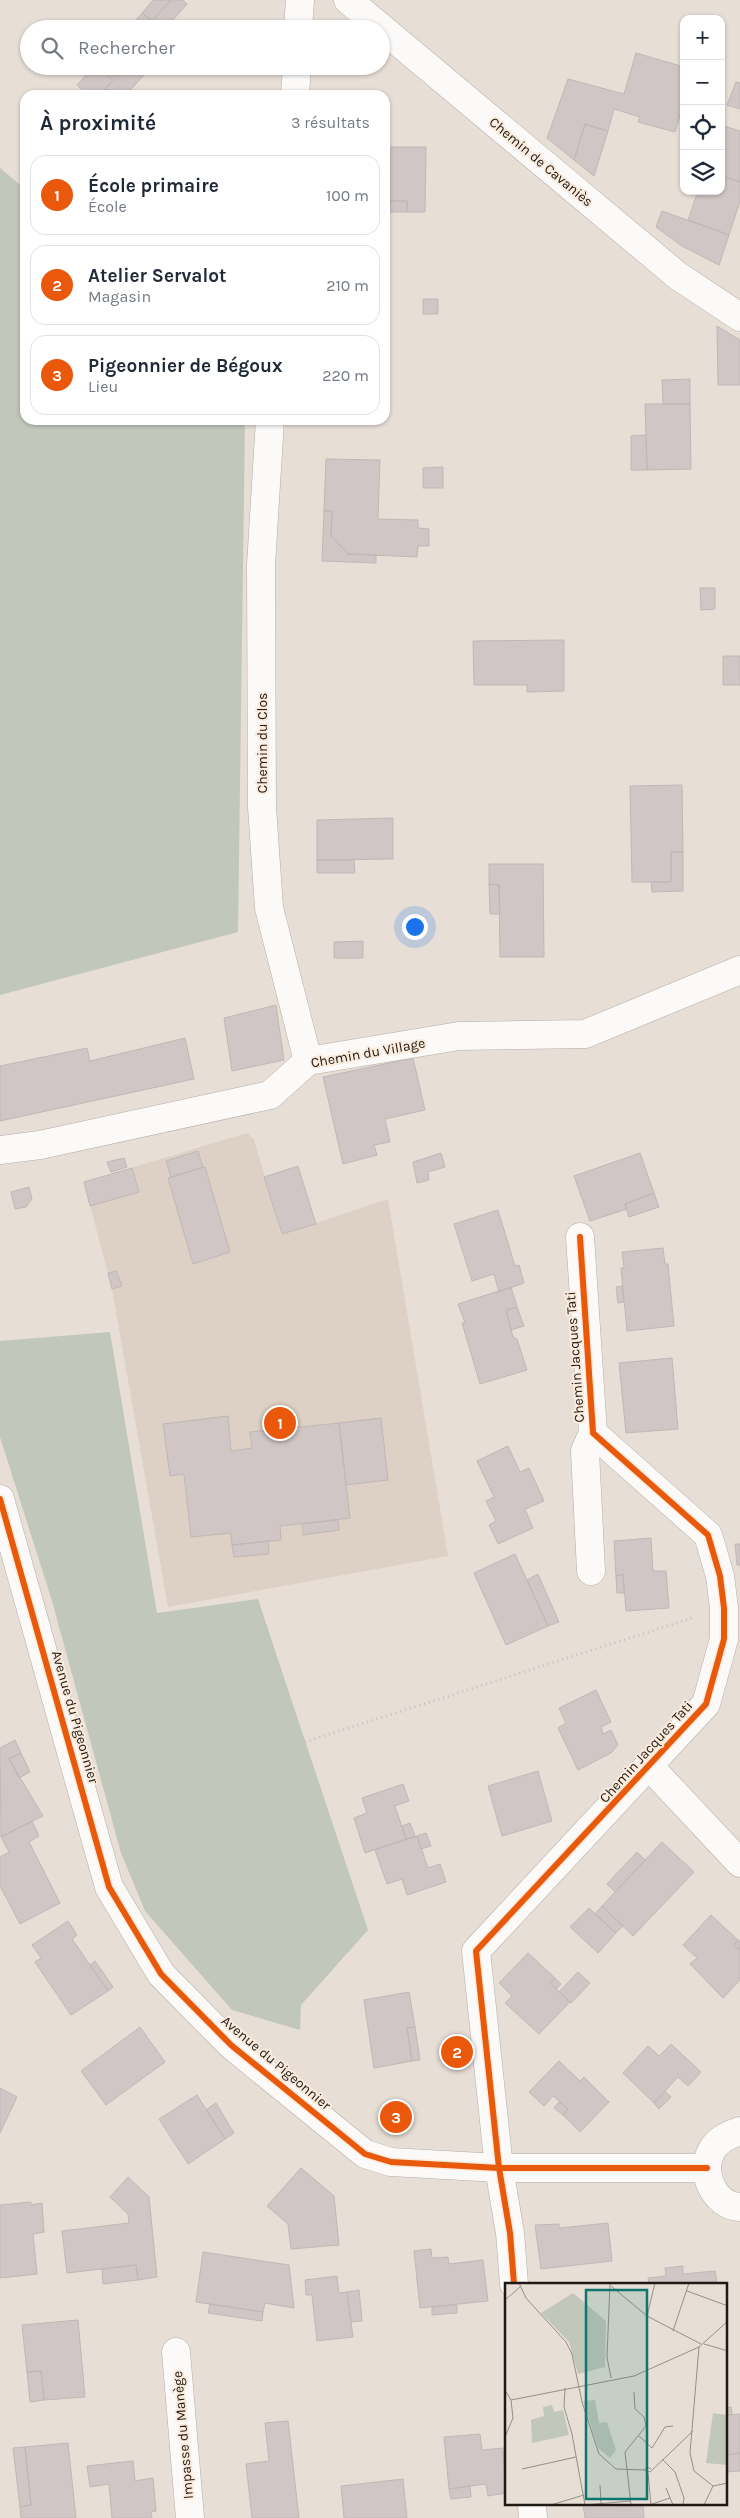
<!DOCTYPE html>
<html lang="fr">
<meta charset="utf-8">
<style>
body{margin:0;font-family:Karla,sans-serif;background:#f2f2f3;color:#1f2937}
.controls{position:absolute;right:15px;top:15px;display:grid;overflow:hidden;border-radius:10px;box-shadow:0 1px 4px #0004}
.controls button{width:45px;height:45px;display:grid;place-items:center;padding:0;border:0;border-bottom:1px solid #e0e1e3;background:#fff;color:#1f2937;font:25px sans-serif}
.you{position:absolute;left:414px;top:926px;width:18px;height:18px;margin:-12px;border:4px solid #fff;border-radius:50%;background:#1a73e8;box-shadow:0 0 0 8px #1a73e833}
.badge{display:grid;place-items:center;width:32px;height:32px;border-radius:50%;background:#ea580c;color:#fff;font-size:16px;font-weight:700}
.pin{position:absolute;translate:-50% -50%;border:2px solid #fff;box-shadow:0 1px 5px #0006}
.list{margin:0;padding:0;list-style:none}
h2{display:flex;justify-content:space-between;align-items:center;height:65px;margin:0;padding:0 20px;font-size:21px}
h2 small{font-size:16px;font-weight:400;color:#747a83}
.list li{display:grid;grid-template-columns:32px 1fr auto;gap:15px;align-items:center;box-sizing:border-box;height:80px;margin:0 10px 10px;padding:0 10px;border:1px solid #e0e1e3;border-radius:15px}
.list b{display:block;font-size:19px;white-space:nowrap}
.list p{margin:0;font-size:16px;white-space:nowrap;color:#747a83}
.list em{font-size:16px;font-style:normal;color:#747a83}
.icon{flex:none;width:28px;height:28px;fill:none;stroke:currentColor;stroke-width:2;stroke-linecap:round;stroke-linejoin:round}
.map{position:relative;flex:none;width:740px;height:2518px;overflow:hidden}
.search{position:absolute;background:#fff;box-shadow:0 1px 4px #0004;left:20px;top:20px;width:370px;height:55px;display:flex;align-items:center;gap:12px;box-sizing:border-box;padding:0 18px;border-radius:28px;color:#747a83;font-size:19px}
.panel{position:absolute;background:#fff;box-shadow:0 1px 4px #0004;left:20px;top:90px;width:370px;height:335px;border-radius:15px}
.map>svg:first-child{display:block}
</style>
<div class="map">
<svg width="740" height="2518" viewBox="0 0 740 2518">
<rect width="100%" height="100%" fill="#e7ded6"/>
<!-- education -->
<path fill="#ddd0c4" d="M247,1133L254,1139L281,1235L388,1199L448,1556L168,1607L112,1289L84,1182Z"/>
<!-- green -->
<path fill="#c2c7bc" d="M0,168L25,189V420H245L238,932L0,995Z
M110,1332L157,1613L258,1599L368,1930L301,2005L300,2030L232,2010L145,1911L121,1853L52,1601L0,1437V1341Z"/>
<!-- building -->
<path fill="#cfc6c5" stroke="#c0b8b6" d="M153,0H171L152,21L142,13Z
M171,0H183L187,4L165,29H128L142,13L152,21Z
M636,53L684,67V116L680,115L675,132L638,122L640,117L614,109L608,131L585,124L574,160L547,138L568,79L624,94Z
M94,66H98L113,80L100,95H88L77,85Z
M98,66H152L126,95H100L113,80Z
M267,66H282V70L268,67Z
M736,82L740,83V109L727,105Z
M585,124L608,131L594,176L574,160Z
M721,125L740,131V182L721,176Z
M385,147H426L425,212H407V201H385Z
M721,176L740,182V201L729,235L688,220L698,191H721Z
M385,201H407V212H385Z
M662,211L729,235L719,265L682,246L656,227Z
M423,299H438V314H423Z
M717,326L740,340V385H718Z
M690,379V404H663L662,380Z
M645,404H690L691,469L647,470Z
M646,435L647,470H631V436Z
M326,459L380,460L378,519L418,520V528L429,529V546H418L417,557L348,554L331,536L332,511H324Z
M443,467V488H423V468Z
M324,511H332L331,536L348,554L376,555V563L322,561Z
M700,588H715V609L701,610Z
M564,640V691L527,692V685H474L473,641Z
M723,656H740V685H723Z
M682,785L683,852H671V882H632L630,786Z
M393,818V859L317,860V820Z
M671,852H683V891L652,892L651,882H671Z
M317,860H354L355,873H317Z
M489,864H543L544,957H500L499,885L489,884Z
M489,884L499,885L500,914H490Z
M363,941V958H334V942Z
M276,1005L284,1060L232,1071L224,1018Z
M185,1038L194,1079L0,1121V1066L87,1048L90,1061Z
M413,1058L425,1110L385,1119L390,1142L374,1145L377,1155L343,1164L323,1077Z
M198,1151L203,1167L171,1177L166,1161Z
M441,1153L445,1167L428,1172L429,1180L417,1183L413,1162Z
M640,1153L654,1193L625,1204L627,1209L590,1221L574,1176Z
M124,1158L127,1167L111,1172L107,1162Z
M298,1166L316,1224L282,1234L264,1177Z
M205,1167L230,1252L193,1264L168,1178Z
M132,1168L139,1192L90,1206L84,1182Z
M29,1187L32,1199L26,1207L15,1209L11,1192Z
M654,1193L659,1207L629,1217L625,1204Z
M498,1210L515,1266L519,1265L524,1283L499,1292L494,1274L472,1281L454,1224Z
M663,1248L665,1264H668L674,1326L627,1331L621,1268H624L622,1252Z
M116,1271L122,1286L112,1289L108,1273Z
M622,1286L624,1302L618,1303L616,1287Z
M511,1287L517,1307L506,1310L513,1337L517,1339L527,1370L480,1384L462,1323H465L458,1304Z
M517,1307L524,1326L511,1330L506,1310Z
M672,1358L678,1429L626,1433L619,1363Z
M228,1416L231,1451L252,1448L250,1432L339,1423L350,1518L280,1526L281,1540L232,1545L231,1533L191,1537L184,1474L170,1476L163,1424Z
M381,1418L388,1480L346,1485L339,1423Z
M508,1446L520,1472L529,1468L544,1501L525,1509L533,1528L498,1544L489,1525L496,1521L486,1501L494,1497L477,1461Z
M338,1520L339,1530L303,1535L302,1524Z
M651,1538L653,1571H666L669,1608L626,1611L623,1574L616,1576L614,1541Z
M268,1541L269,1554L234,1557L232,1545Z
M735,1544H740V1565H737Z
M515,1554L548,1626L506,1645L474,1573Z
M538,1574L559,1622L548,1626L527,1580Z
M623,1574L624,1593H617L616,1576Z
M596,1690L611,1722L601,1727L603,1734L611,1730L618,1745L611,1753L578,1770L558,1728L566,1723L559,1708Z
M15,1740L21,1753L9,1759L43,1816L1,1837L0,1748Z
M21,1753L30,1772L19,1778L9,1759Z
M538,1771L552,1821L502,1836L488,1786Z
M403,1784L409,1801L395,1806L406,1839L365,1853L354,1818L367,1813L362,1798Z
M32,1821L39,1836L29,1842L60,1903L20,1924L0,1886V1857L9,1852L1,1837Z
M410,1823L415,1836L406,1839L402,1826Z
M426,1833L431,1846L421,1849L417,1836Z
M417,1836L428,1868L440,1864L446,1882L407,1895L402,1879L387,1884L375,1850Z
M662,1842L694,1872L633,1936L602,1906Z
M637,1852L645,1860L615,1892L607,1884Z
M602,1906L623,1926L616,1933L595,1914Z
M589,1908L616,1933L598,1953L570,1927Z
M711,1915L738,1940L734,1945L740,1951V1980L723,1998L690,1964L697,1958L683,1945Z
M68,1921L77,1935L72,1939L108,1991L71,2015L35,1962L41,1958L32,1945Z
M738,1940L740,1941V1950L734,1945Z
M528,1953L555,1978L550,1983L570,2002L539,2034L505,2003L512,1996L499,1983Z
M95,1961L113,1987L108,1991L90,1965Z
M578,1972L590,1983L571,2003L559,1992Z
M555,1978L561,1984L556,1989L550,1983Z
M409,1992L415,2027L407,2028L412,2061L374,2068L364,2000Z
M140,2027L165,2062L106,2105L81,2071Z
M415,2027L420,2060L412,2061L407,2028Z
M671,2044L701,2072L688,2086L678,2077L654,2103L623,2073L648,2046L659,2056Z
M559,2061L580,2081L584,2077L609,2102L580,2132L563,2115L568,2109L553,2096L544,2106L529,2092Z
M0,2088L17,2097L0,2133Z
M665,2091L671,2097L659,2109L654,2103Z
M197,2095L225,2139L188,2164L159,2119Z
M559,2102L568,2109L563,2115L554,2108Z
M382 2117a15 15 0 1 1 30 0a15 15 0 1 1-30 0Z
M216,2103L234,2133L225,2139L206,2110Z
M301,2168L334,2196L339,2245L291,2249L288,2224L267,2206Z
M128,2177L149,2197L157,2277L138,2280L136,2265L67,2273L62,2231L129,2223L128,2214L110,2197Z
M31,2202V2205L42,2203L44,2232L33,2234L37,2274L0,2278V2205Z
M608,2223L612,2261L541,2269L535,2225L559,2224V2228Z
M431,2249L432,2258L448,2257L449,2264L483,2260L488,2301L420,2308L414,2251Z
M203,2252L289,2265L294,2308L265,2303L263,2312L196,2302Z
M136,2265L138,2280L103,2284L102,2269Z
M683,2266V2274L715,2271L717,2284H649L648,2278L666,2276L665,2268Z
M337,2276L339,2293L347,2292L353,2337L317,2341L312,2295H306L305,2280Z
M359,2290L362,2321L351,2322L347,2292Z
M210,2304L263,2312L262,2321L208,2313Z
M457,2305V2313L432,2315V2307Z
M78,2320L85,2397L44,2400L41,2371L27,2372L22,2325Z
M41,2371L44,2400L30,2402L27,2372Z
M731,2407L732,2415H726V2408Z
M740,2414V2453L726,2455V2415Z
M288,2421L299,2518H252L246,2464L269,2461L265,2423Z
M480,2434L482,2450L503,2448L506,2493L488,2496L486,2484L449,2489L444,2437Z
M68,2443L76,2518H21L20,2507L31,2505L25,2447Z
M25,2447L31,2505L20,2507L13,2448Z
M740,2453V2471L726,2472V2455Z
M133,2461L135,2481L153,2478L156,2511L151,2512L152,2518H112L109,2484L90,2487L87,2466Z
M403,2479L407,2518H344L341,2486Z
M470,2486L471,2497L451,2499L449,2489Z
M583,2504H621L622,2507L643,2505L644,2518H585Z"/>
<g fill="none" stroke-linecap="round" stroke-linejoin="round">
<defs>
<path id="minor" d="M348,0L678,276L740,317
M298,29L300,0
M295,95L297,66
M270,420L261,565L262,807L269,908L308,1061
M0,1150L40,1145L270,1095L308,1061L459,1036L585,1034L740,970
M0,1499L109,1887L161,1974L231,2045L365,2154L391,2162L499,2168H707
M591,1571L585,1451L593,1433
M650,1767L740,1863
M740,2131C729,2135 718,2139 712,2150C699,2172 714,2206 740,2207
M514,2284L510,2233L499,2168L476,1951L706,1704L724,1639V1608L720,1576L708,1535L593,1433L580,1237
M176,2352L190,2518
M532,2504L533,2518"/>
</defs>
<!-- minor casing -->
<use href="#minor" stroke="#b4ada7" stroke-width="29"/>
<!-- path -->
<path stroke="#c4c2bf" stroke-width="3" stroke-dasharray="1 4" stroke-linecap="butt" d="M305,1742L692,1618"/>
<!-- minor -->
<use href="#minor" stroke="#fbfaf9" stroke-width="28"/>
<defs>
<path id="cycleway" d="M0,1499L109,1887L161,1974L231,2045L365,2154L391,2162L499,2168H707
M514,2284L510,2233L499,2168L476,1951L706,1704L724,1639V1608L720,1576L708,1535L593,1433L580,1237"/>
</defs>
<!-- cycleway casing -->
<use href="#cycleway" stroke="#fbebdc" stroke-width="9"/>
<!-- cycleway -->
<use href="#cycleway" stroke="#e8590c" stroke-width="6"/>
</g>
<g text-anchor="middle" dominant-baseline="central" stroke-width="4" stroke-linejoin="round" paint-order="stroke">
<!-- street labels -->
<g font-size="14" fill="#1f1914" stroke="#fbebdc">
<text transform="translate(541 162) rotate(40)">Chemin de Cavaniès</text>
<text transform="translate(262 743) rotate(-90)">Chemin du Clos</text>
<text transform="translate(368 1053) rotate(-10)">Chemin du Village</text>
<text transform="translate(575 1357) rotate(-94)">Chemin Jacques Tati</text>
<text transform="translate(75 1717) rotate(74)">Avenue du Pigeonnier</text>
<text transform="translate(646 1752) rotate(-48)">Chemin Jacques Tati</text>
<text transform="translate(276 2063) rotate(40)">Avenue du Pigeonnier</text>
<text transform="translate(183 2435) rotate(-95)">Impasse du Manège</text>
</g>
</g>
<!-- overview -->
<g transform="translate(505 2283)">
<rect width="222" height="222" fill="#e7ded6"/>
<path d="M68,10L101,38L100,84L73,91L64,59L36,30ZM90,117L94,140L102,139L111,167L105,175L93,165L78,118ZM47,122L49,129L58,127L64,152L27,160L26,137L39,133L38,124ZM208,130L222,132V182L201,180Z" fill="#c2c7bc"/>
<path fill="none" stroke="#978f88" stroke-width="1" d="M14,0L21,15L61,59L67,71L77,119L94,171L111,186L139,187M105,0L102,74L106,95M106,3L142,33L196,61M182,8L223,23M0,17L15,4M142,33L150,0M168,48L184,0M199,61L223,68M194,64L185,170L189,188L208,203M60,105L59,124L67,151L80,222M0,107L6,117L8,135L0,154M6,117L129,93L194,64L223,38M134,153L147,165L160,144L168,143M157,176L170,189L179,215L178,222M17,186L71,174M146,186L142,184L139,187L145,189L188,148M143,190L146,222M95,202L96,220M161,205L168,222M147,221L165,215M46,222L79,212M80,222L125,218M126,222L120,169L141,143L139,134L130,126L129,109M199,222L208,203L223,200"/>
<path fill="#0f766e" fill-opacity="0.15" stroke="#0f766e" stroke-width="2.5" d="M81,7H142V216H81Z"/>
<rect width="222" height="222" fill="none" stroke="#1f1914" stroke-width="2.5"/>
</g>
</svg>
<div class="controls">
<button>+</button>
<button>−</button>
<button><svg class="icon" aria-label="locate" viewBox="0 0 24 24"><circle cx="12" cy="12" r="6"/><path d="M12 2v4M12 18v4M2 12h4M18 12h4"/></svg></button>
<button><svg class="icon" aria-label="layers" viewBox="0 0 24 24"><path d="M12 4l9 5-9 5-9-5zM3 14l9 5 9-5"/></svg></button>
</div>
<div class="you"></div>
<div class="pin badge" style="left:280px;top:1423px">1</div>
<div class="pin badge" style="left:457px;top:2052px">2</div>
<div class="pin badge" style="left:396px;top:2117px">3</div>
<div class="search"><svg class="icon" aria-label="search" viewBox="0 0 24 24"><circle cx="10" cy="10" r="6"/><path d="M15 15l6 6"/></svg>Rechercher</div>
<section class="panel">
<h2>À proximité<small>3 résultats</small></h2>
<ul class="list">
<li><span class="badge">1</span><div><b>École primaire</b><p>École</p></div><em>100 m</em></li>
<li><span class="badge">2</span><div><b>Atelier Servalot</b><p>Magasin</p></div><em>210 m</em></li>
<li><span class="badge">3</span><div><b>Pigeonnier de Bégoux</b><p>Lieu</p></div><em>220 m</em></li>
</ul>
</section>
</div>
